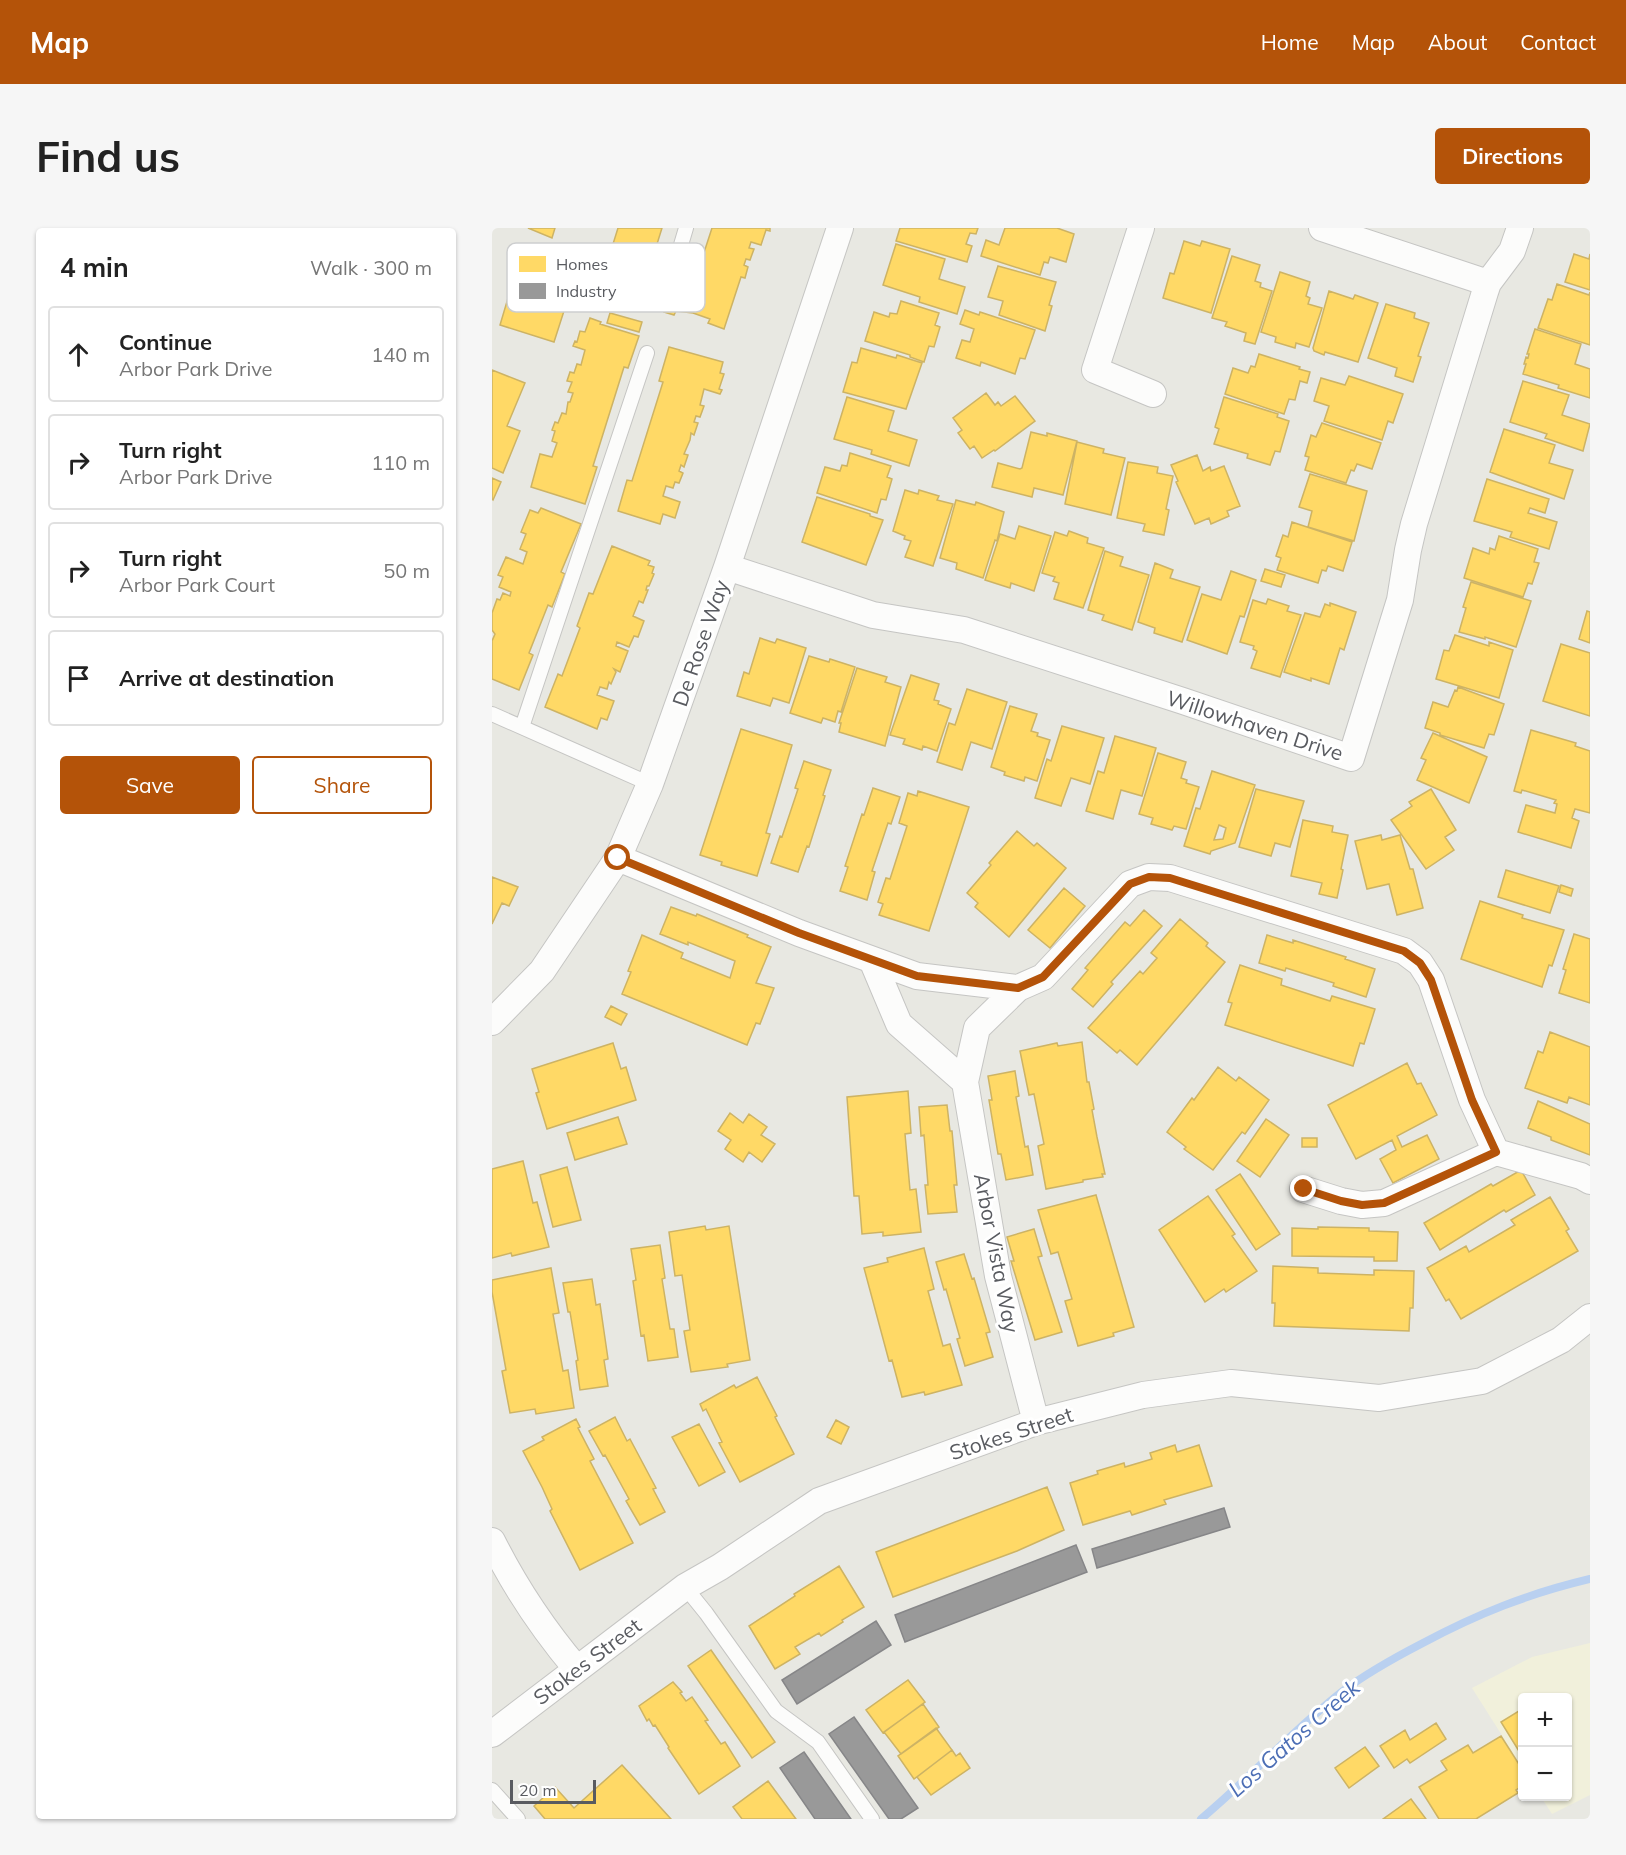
<!DOCTYPE html>
<meta charset="utf-8">
<style>
body{margin:0;font-family:Mulish,sans-serif;background:#f6f6f6;color:#222}
.controls{position:absolute;right:18px;bottom:18px;display:grid;overflow:hidden;border-radius:6px;box-shadow:0 2px 4px #0004}
.controls button{width:54px;height:54px;display:grid;place-items:center;padding:0;border:0;border-bottom:2px solid #e0e0e0;background:#fff;color:#222;font:30px sans-serif}
.scale{position:absolute;left:18px;bottom:15px;width:86px;box-sizing:border-box;padding-left:6px;border:3px solid #595b60;border-top:0;font-size:16px;line-height:21px;white-space:nowrap;color:#595b60;-webkit-text-stroke:4px #fff;paint-order:stroke}
.stop{position:absolute;width:18px;height:18px;margin:-14px;border:4px solid #b45309;border-radius:50%;background:#fff}
.stop.end{background:#b45309;border-color:#fff;box-shadow:0 2px 6px #0008}
.list{margin:0;padding:0;list-style:none}
h2{display:flex;justify-content:space-between;align-items:center;height:78px;margin:0;padding:0 24px;font-size:26px}
h2 small{font-size:20px;font-weight:400;color:#767676}
.list li{display:grid;grid-template-columns:39px 1fr auto;gap:18px;align-items:center;box-sizing:border-box;height:96px;margin:0 12px 12px;padding:0 12px;border:2px solid #e0e0e0;border-radius:6px}
.list b{display:block;font-size:22px;white-space:nowrap}
.list p{margin:0;font-size:20px;white-space:nowrap;color:#767676}
.list em{font-size:20px;font-style:normal;color:#767676}
.actions{display:flex;gap:12px;padding:18px 24px}
.actions a{flex:1;padding:14px 0;border:2px solid #b45309;border-radius:6px;text-align:center;font-size:21px;color:#b45309}
.actions .main{background:#b45309;color:#fff}
.icon{flex:none;width:33px;height:33px;fill:none;stroke:currentColor;stroke-width:2;stroke-linecap:round;stroke-linejoin:round}
.map{position:relative;flex:none;width:1098px;height:1591px;overflow:hidden;border-radius:6px}
header{display:flex;align-items:center;gap:36px;box-sizing:border-box;height:84px;padding:0 30px;background:#b45309;color:#fff}
header strong{font-size:28px}
nav{display:flex;gap:33px;margin-inline-start:auto;font-size:21px}
.intro{display:flex;align-items:center;justify-content:space-between;box-sizing:border-box;height:144px;padding:0 36px}
h1{margin:0;font-size:42px}
.button{padding:15px 27px;border-radius:6px;background:#b45309;color:#fff;font-size:21px;font-weight:700}
main{display:flex;gap:36px;padding:0 36px}
aside{flex:1;background:#fff;border-radius:6px;box-shadow:0 2px 4px #0004}
.map>svg:first-child{display:block}
</style>
<header>
<strong>Map</strong>
<nav><a>Home</a><a>Map</a><a>About</a><a>Contact</a></nav>
</header>
<div class="intro"><h1>Find us</h1><a class="button">Directions</a></div>
<main>
<aside>
<h2>4 min<small>Walk · 300 m</small></h2>
<ul class="list">
<li><svg class="icon" aria-label="ahead" viewBox="0 0 24 24"><path d="M12 20V5M6 11l6-6 6 6"/></svg><div><b>Continue</b><p>Arbor Park Drive</p></div><em>140 m</em></li>
<li><svg class="icon" aria-label="right" viewBox="0 0 24 24"><path d="M7 20v-9h11M14 6l5 5-5 5"/></svg><div><b>Turn right</b><p>Arbor Park Drive</p></div><em>110 m</em></li>
<li><svg class="icon" aria-label="right" viewBox="0 0 24 24"><path d="M7 20v-9h11M14 6l5 5-5 5"/></svg><div><b>Turn right</b><p>Arbor Park Court</p></div><em>50 m</em></li>
<li><svg class="icon" aria-label="arrive" viewBox="0 0 24 24"><path d="M6 21V4h12l-3 4 3 4H6"/></svg><div><b>Arrive at destination</b></div></li>
</ul>
<div class="actions"><a class="main">Save</a><a>Share</a></div>
</aside>
<div class="map">
<svg width="1098" height="1591" viewBox="0 0 1098 1591">
<rect width="100%" height="100%" fill="#e8e8e2"/>
<!-- commercial -->
<path fill="#f1f0db" d="M1098,1415V1567L1060,1586L1049,1569L1076,1568V1470H1030V1539L980,1460L1040,1429Z"/>
<!-- homes -->
<path fill="#ffd966" stroke="#cdb364" stroke-width="1.5" fill-rule="evenodd" d="M36,0H63L60,10Z
M126,0H170L160,32L205,46L220,0H278V3L274,2L269,17L259,14L257,20L262,21L258,32L254,31L252,37L256,39L253,50L249,49L232,101L216,95L218,91L201,85L184,83L182,87L172,84L174,80L168,78L166,82L157,79L158,75L151,73V70L126,62L124,69L106,64Z
M408,0H486L484,6L478,5L474,16L480,18L475,34L404,13Z
M513,0H565L582,6L574,34L558,29L556,35L552,34L548,47L489,28L494,12L507,17Z
M692,13L708,18L710,13L738,21L719,85L671,70L678,45L682,46Z
M404,16L453,31L447,51L473,59L465,86L427,74L428,69L391,57Z
M36,24L66,34L60,51L80,58L62,114L8,97L27,33L33,35Z
M1082,26L1097,31L1098,26V62L1073,54Z
M740,28L768,37L763,53L769,55L768,59L780,63L763,116L752,113L754,105L733,98L735,94L720,90Z
M506,38L564,54L557,77L560,78L553,103L507,87L511,73L496,69Z
M788,44L818,54L814,68L818,70L816,76L830,80L817,119L804,115L803,120L783,114L784,109L769,104Z
M1065,56L1097,67L1098,64V117L1046,100L1056,71L1060,72Z
M837,63L861,71L863,67L886,75L866,134L833,124L832,127L822,123L821,120Z
M409,73L447,85L443,97L448,99L442,119L437,118L432,134L418,129V127L373,113L382,84L397,89L398,85L405,86Z
M894,76L923,85L922,90L937,95L926,128L929,129L921,154L903,148L905,140L876,130Z
M473,82L487,87L488,84L543,102L533,131L528,130L523,146L489,134L488,138L464,130L470,112L478,114L482,101L468,96Z
M118,85L150,94L147,104L115,95Z
M98,90L109,94L108,96L147,108L136,140L132,139L101,238L105,239L93,276L39,259L48,226L60,229L65,215L60,213L63,203L60,202L63,194L66,195L70,185L74,186L76,174H78L81,165L76,164L80,154L75,153L78,144L82,145L85,136L89,137L93,122L81,118L83,113L85,114L88,103L93,104Z
M1043,101L1089,116L1083,136L1098,141V170L1066,160L1067,157L1031,146L1034,136H1032L1034,129L1036,130L1037,126H1035Z
M177,119L231,134L228,145L232,146L227,161L230,162L228,166L212,161L208,177L212,178L208,189L204,188L202,194L206,195L202,207L199,205L198,212L192,226L196,227L192,239L189,237L187,243L191,245L187,255L183,254L181,260L174,258L171,268L188,274L183,290L171,286L168,296L126,283L135,252L140,253L171,154L167,153Z
M369,120L404,130L405,127L430,135L414,181L351,164L360,134L365,135Z
M767,126L808,139L807,141L818,144L815,155L808,153L803,172L797,171L792,186L733,166L741,140L756,145L759,138L763,139Z
M0,142L33,155L15,198L28,203L11,245L0,240Z
M857,148L911,166L901,195L896,193L890,212L832,193L837,178L822,173L829,150L853,157Z
M1031,153L1077,167L1070,187L1098,196L1091,223L1053,210L1055,206L1018,194Z
M494,165L503,177L506,174L509,178L523,168L543,193L503,223L502,222L490,230L482,218L478,221L466,205L470,202L461,190Z
M355,169L402,183L396,203L425,212L417,238L379,226L380,222L342,211Z
M732,169L786,186L785,189L797,193L788,224L783,223L778,237L755,230L756,226L722,216L727,201L723,199Z
M830,195L889,215L880,241L865,236L862,243L859,242L854,255L813,242L817,229L813,228L819,207L824,209Z
M1012,201L1063,217L1057,235L1081,242L1072,271L998,244Z
M539,204L555,208V205L585,213L571,267L542,260L540,269L500,259L506,235L528,241L530,240Z
M585,214L612,221L611,225L633,230L619,287L573,276Z
M358,225L399,238L395,249L400,251L394,272L389,271L385,285L325,265L333,239L348,243L350,237L355,238Z
M705,227L711,243L718,239L719,243L732,238L748,278L735,283L737,288L719,296L717,290L703,296L684,254L686,253L679,237Z
M636,234L666,239L665,245L681,248L674,281L677,282L672,307L651,303L653,296L625,290Z
M818,246L875,263L862,313L816,299L820,283L807,279Z
M0,250L9,254L1,272L0,271Z
M995,251L1057,271L1053,285L1038,280L1036,285L1065,294L1057,321L1018,309L1020,304L982,293Z
M413,262L426,266L427,262L447,268L445,272L461,276L441,338L413,329L419,313L412,311L413,308L401,303Z
M325,269L378,286V288L391,292L374,337L310,314Z
M464,272L483,277L484,274L512,284L505,313L503,312L491,350L464,341L465,335L448,330Z
M49,280L89,296L69,344L73,346L60,379L56,377L37,425L41,427L27,462L0,451V413L3,406L0,402V385L5,371L8,372L11,365L18,368L19,364L7,359L11,349L6,347L14,329L31,336L35,324L28,321L34,306L29,304L38,282L46,285Z
M800,294L860,314L851,343L836,338L834,343L830,342L826,355L785,342L789,330L784,328L791,307L796,309Z
M527,298L559,308L542,363L519,355L518,360L493,352L508,306L523,311Z
M577,303L596,310L595,315L612,320L591,380L562,371L567,355L561,353L563,349L550,345L563,304L575,308Z
M1007,308L1046,321L1042,334L1047,335L1040,356L1036,355L1031,369L972,350L981,320L997,326L998,320L1003,322Z
M120,318L158,333L156,337L162,339L160,345L162,346L157,358H155L154,362H156L151,375L147,373L141,388L152,393L146,409L142,408L137,419L125,414L124,418L136,423L128,444L122,441L124,444L119,456L117,454L115,461L108,459L105,467L122,473L115,492L109,490L105,501L53,479L66,446L70,448L88,400L85,398L97,365L101,366Z
M613,323L631,329L628,338L657,347L640,402L610,392L612,387L596,382Z
M663,335L681,342L678,350L708,359L690,414L662,405L663,400L646,394Z
M773,341L793,347L789,359L769,353Z
M739,343L764,352L752,389L748,388L735,426L695,412L710,366L729,372Z
M979,354L1039,373L1024,419L993,409V411L967,404L974,380L971,379Z
M776,371L797,378L795,383L809,387L788,449L759,440L765,423L761,421L762,418L748,414L761,372L774,376Z
M838,375L864,384L852,422L848,420L837,456L819,450V453L792,444L813,385L828,389L833,376L838,378Z
M1095,383L1098,384V415L1087,411Z
M963,407L997,418V414L1021,422L1007,470L944,451L952,422L957,423Z
M268,410L283,415L285,411L314,420L297,475L281,470L278,478L245,468L252,444L257,446Z
M1069,416L1098,425V488L1051,473Z
M317,428L337,434L338,431L363,439L349,484L346,483L343,494L331,490L329,495L298,485Z
M365,440L395,449L393,454L409,459L393,518L347,504L349,495H347Z
M419,447L447,456L442,472L447,473L446,476L459,481L445,523L431,518L430,522L411,516L413,511L398,507Z
M966,459L1012,476L1002,507L997,506L992,520L948,507V505L933,500L941,474L956,479L963,462L965,463Z
M475,461L515,474L500,521L479,514L470,542L445,534L457,495L463,497Z
M518,478L545,486L539,503L546,505L545,508L558,512L545,553L533,549L532,553L512,547L513,544L499,539Z
M570,498L612,510L598,556L579,550L569,578L543,570L555,531L559,533Z
M249,501L300,517L274,605L278,606L265,648L229,637L230,634L208,627Z
M1039,502L1084,515L1083,518L1098,523V585L1083,581L1080,590L1087,593L1079,620L1026,604L1034,577L1063,585L1065,576L1062,575L1064,572L1030,562L1029,565L1022,563Z
M941,505L995,529L977,575L925,552L934,532L929,530Z
M623,508L664,520L650,568L629,562L621,591L594,583L606,543L612,545Z
M666,525L694,534L689,550L695,552L694,555L707,559L694,601L682,598L680,602L659,596L661,590L647,586Z
M312,533L339,542L331,567L333,568L317,619L315,618L306,644L279,635L288,608L290,609L306,561L303,560Z
M720,543L763,557L743,615L719,623L718,626L692,618L704,580L708,581ZM727,597L734,600L731,611L722,612Z
M381,560L408,569L399,596L396,595L380,643L383,644L375,672L348,663L356,639L353,638L370,586L372,587Z
M764,561L812,573L798,619L783,615L779,628L747,619Z
M939,561L964,602L953,609L962,622L934,641L899,592L920,578L917,574Z
M426,563L477,579L437,703L387,687L391,676L386,674L394,650L398,651L415,598L407,595L416,565L425,568Z
M811,592L841,598L840,604L856,607L849,641L851,642L845,670L827,666L830,655L799,648Z
M525,603L542,618L545,615L574,640L517,709L483,679L486,675L475,665L499,637L497,635Z
M889,607L890,612L908,607L918,641H921L931,680L905,687L897,656L875,661L863,613Z
M1014,642L1067,658L1058,685L1006,669Z
M0,649L26,659L17,678L10,675L0,696Z
M1069,657L1081,661L1079,668L1067,664Z
M572,660L593,678L558,720L536,702Z
M988,673L1031,687L1030,690L1072,702L1060,738L1057,737L1050,759L969,731Z
M179,679L204,688L205,686L256,707L255,709L279,719L264,755L282,760L268,796L264,795L255,817L130,766L139,744L136,743L150,707L191,725L189,730L238,750L243,733L196,714V717L168,706Z
M652,682L670,698L619,754L621,756L601,779L580,761L596,742L593,740L633,694L638,698Z
M688,691L716,715L714,718L733,734L645,837L628,822L625,825L596,800L648,743L651,746L665,730L659,725Z
M1082,706L1098,711V775L1067,765L1074,742L1071,741Z
M775,707L801,715V712L854,729L853,731L883,741L874,769L841,758L842,755L794,740L793,743L767,735Z
M748,737L790,751L789,757L838,773L840,768L883,781L872,816L868,815L861,838L733,797L740,775L736,774Z
M119,778L135,786L129,797L113,789Z
M1058,804L1098,819V877L1077,869L1075,875L1033,860L1046,823L1051,825Z
M590,814L595,854H597L602,881L600,882L605,909L613,946H610L611,949L591,952V954L554,961L546,918L552,916L542,866L537,867L528,823L565,815L566,818Z
M121,815L129,841L134,839L144,872L55,901L44,865L47,864L40,841Z
M915,835L925,856L929,855L945,887L905,908L910,919L935,907L947,931L901,955L888,931L904,922L900,912L864,931L836,877Z
M726,839L744,853L747,849L777,872L753,906L750,904L721,942L692,921L694,919L675,904L700,870L702,872Z
M523,843L527,868L524,869L533,919L536,918L541,947L514,952L509,926H506L497,872H500L496,848Z
M416,863L419,905L413,906L418,962L424,961L429,1004L391,1008V1004L370,1006L367,968H362L355,869Z
M1046,873L1098,896V927L1059,912V909L1036,900Z
M455,877L458,903H460L465,957H462L465,984L436,986L433,957H436L432,907L429,908L427,879Z
M238,885L251,895L257,886L275,899L269,907L283,916L270,934L257,924L251,934L233,921L239,912L226,903Z
M126,889L135,916L83,932L75,905Z
M774,891L797,907L768,949L745,933Z
M810,910H825V919H810Z
M31,933L41,975L45,974L57,1019L20,1028L19,1025L0,1030V941Z
M75,939L89,992L61,999L48,947Z
M1029,942L1043,967L1014,984L1012,982L948,1022L932,995L999,956L1001,958Z
M748,946L788,1006L764,1022L724,962Z
M604,967L642,1099L621,1105L622,1108L586,1118L573,1073L580,1071L566,1024L559,1026L546,982Z
M716,968L743,1006L740,1008L765,1043L734,1064L732,1061L713,1074L667,1002Z
M1058,969L1077,1001L1074,1003L1086,1023L969,1091L957,1071L954,1073L935,1040L974,1018L977,1024L1023,997L1019,992Z
M213,998L214,1002L237,998L258,1132L235,1136L236,1139L199,1144L192,1103L198,1102L190,1047L183,1048L177,1004Z
M826,999L877,1000V1003L906,1004L905,1033H882V1029L800,1028V1000L826,1001Z
M542,1001L550,1028L546,1029L570,1104L543,1112L519,1033H522L515,1009Z
M168,1017L173,1050L170,1051L178,1101H182L186,1129L156,1133L152,1107L149,1108L141,1053L144,1052L139,1021Z
M432,1020L442,1061L436,1063L451,1118L458,1116L470,1157L433,1167L432,1164L410,1169L400,1132L397,1133L372,1040L396,1034L395,1030Z
M472,1026L480,1051L482,1050L498,1104L494,1105L501,1129L473,1138L465,1111L468,1110L454,1061L452,1062L444,1034Z
M781,1038L826,1040V1045L882,1047V1042L922,1043L921,1080H918L917,1103L782,1098L783,1075H780Z
M59,1040L67,1085L61,1086L71,1143L76,1142L82,1180L44,1186L43,1181L18,1185L10,1143L14,1142L0,1064V1052Z
M100,1051L104,1077L108,1076L116,1131L112,1132L116,1158L88,1162L84,1133L86,1132L78,1084H76L71,1055Z
M265,1149L285,1188L283,1189L302,1226L248,1254L227,1215L230,1214L214,1181L211,1183L208,1176L242,1157L244,1160Z
M123,1189L135,1213L138,1211L164,1260L161,1261L173,1284L148,1297L134,1273L137,1271L113,1227L111,1228L97,1203Z
M84,1191L88,1199L86,1200L102,1231L98,1233L141,1315L88,1342L58,1283L60,1281L50,1259L31,1223L52,1212L50,1209Z
M344,1192L357,1199L349,1216L335,1209Z
M207,1196L233,1244L207,1258L180,1209Z
M683,1217L685,1224L707,1217L720,1258L672,1272L674,1276L640,1287L638,1283L591,1297L578,1255L606,1246L605,1243L632,1235L633,1239L660,1231L658,1225Z
M555,1259L572,1302L525,1323L401,1369L384,1324Z
M347,1338L372,1379L350,1392L351,1394L329,1408L327,1405L303,1419L308,1426L283,1441L257,1398L303,1368L302,1366Z
M219,1422L283,1514L260,1530L196,1438Z
M416,1452L433,1474L391,1505L374,1482Z
M181,1454L190,1464L188,1465L194,1473L200,1469L216,1492L213,1493L229,1516L233,1514L248,1538L207,1566L176,1520L177,1519L163,1497L161,1498L157,1491L155,1493L147,1478Z
M431,1476L447,1499L409,1526L392,1504Z
M1030,1481V1528L1009,1494Z
M944,1495L954,1511L918,1535L915,1531L902,1540L888,1518L913,1502L918,1512Z
M444,1500L460,1522L422,1551L406,1528Z
M1009,1508L1030,1541V1558L1024,1562L1026,1565L984,1591H947L927,1559L955,1542L949,1533L976,1517L981,1525Z
M873,1519L887,1538L857,1560L843,1540Z
M460,1522L464,1528L468,1525L478,1540L439,1567L425,1549Z
M130,1537L179,1591H53L42,1578L63,1559L82,1580Z
M276,1553L304,1591H250L241,1579Z
M919,1571L934,1591H891Z"/>
<!-- industry -->
<path fill="#999" stroke="#868688" stroke-width="1.5" d="M732,1280L738,1299L605,1340L600,1321Z
M584,1317L595,1344L413,1414L403,1387Z
M384,1393L399,1417L305,1476L290,1452Z
M362,1489L426,1580L409,1591H397L337,1506Z
M312,1524L359,1591H323L288,1540Z"/>
<g fill="none" stroke-linecap="round" stroke-linejoin="round">
<!-- stream -->
<path stroke="#b9d0f0" stroke-width="8" d="M709,1591C758,1550 801,1502 851,1463C875,1445 902,1430 929,1416C985,1386 1035,1366 1098,1351"/>
<defs>
<path id="service" d="M186,27L194,0
M0,486L158,556
M30,499L155,125
M193,1359L214,1385L284,1483L326,1514L380,1591
M0,1562L26,1591"/>
<path id="minor" d="M649,0L603,142L661,166
M830,0L996,55
M235,339L381,387L472,402L691,473L859,530L908,372L916,322L922,296L993,64L996,55L1020,23L1028,0
M126,630L307,705L425,748L526,760L551,749L638,656L657,649L678,650L912,723L928,735L939,752L980,872L1004,924L1089,948L1098,953
M380,732L407,796L473,854L485,800L526,760
M0,794L50,743L126,630L158,556L235,339L348,0
M473,854L506,1048L544,1194
M811,961L849,973L870,977L892,975L1004,924
M0,1313C23,1359 51,1401 84,1440
M0,1506L193,1359L228,1339L327,1273L544,1194L651,1167L739,1155L887,1170L990,1153L1069,1112L1098,1089"/>
</defs>
<!-- service casing -->
<use href="#service" stroke="#c5c5c3" stroke-width="16"/>
<!-- minor casing -->
<use href="#minor" stroke="#c5c5c3" stroke-width="28"/>
<!-- service -->
<use href="#service" stroke="#fcfcfb" stroke-width="14"/>
<!-- minor -->
<use href="#minor" stroke="#fcfcfb" stroke-width="26"/>
</g>
<g fill="none" stroke-linecap="round" stroke-linejoin="round">
<!-- route -->
<path stroke="#b45309" stroke-width="8" d="M126,630L307,705L425,748L526,760L551,749L638,656L657,649L678,650L912,723L928,735L939,752L980,872L1004,924L892,975L870,977L849,973L812,961"/>
</g>
<g text-anchor="middle" dominant-baseline="central" stroke-width="6" stroke-linejoin="round" paint-order="stroke">
<!-- street labels -->
<g font-size="21" fill="#595b60" stroke="#fff">
<text transform="translate(208 415) rotate(-71)">De Rose Way</text>
<text transform="translate(763 497) rotate(18)">Willowhaven Drive</text>
<text transform="translate(505 1025) rotate(79)">Arbor Vista Way</text>
<text transform="translate(519 1205) rotate(-18)">Stokes Street</text>
<text transform="translate(95 1433) rotate(-37)">Stokes Street</text>
</g>
<!-- water labels -->
<g font-size="22" font-style="italic" fill="#4c6eb5" stroke="#fff">
<text transform="translate(802 1510) rotate(-41)">Los Gatos Creek</text>
</g>
</g>
<!-- legend -->
<rect x="15" y="15" width="198" height="69" rx="9" fill="#fff" stroke="#cdcecf" stroke-width="1.5"/>
<rect x="27" y="28" width="27" height="16" fill="#ffd966"/>
<rect x="27" y="55" width="27" height="16" fill="#999"/>
<g font-size="16" fill="#595b60">
<text x="64" y="42">Homes</text>
<text x="64" y="69">Industry</text>
</g>
</svg>
<div class="controls">
<button>+</button>
<button>−</button>
</div>
<div class="scale">20 m</div>
<div class="stop" style="left:126px;top:630px"></div>
<div class="stop end" style="left:812px;top:961px"></div>
</div>
</main>
